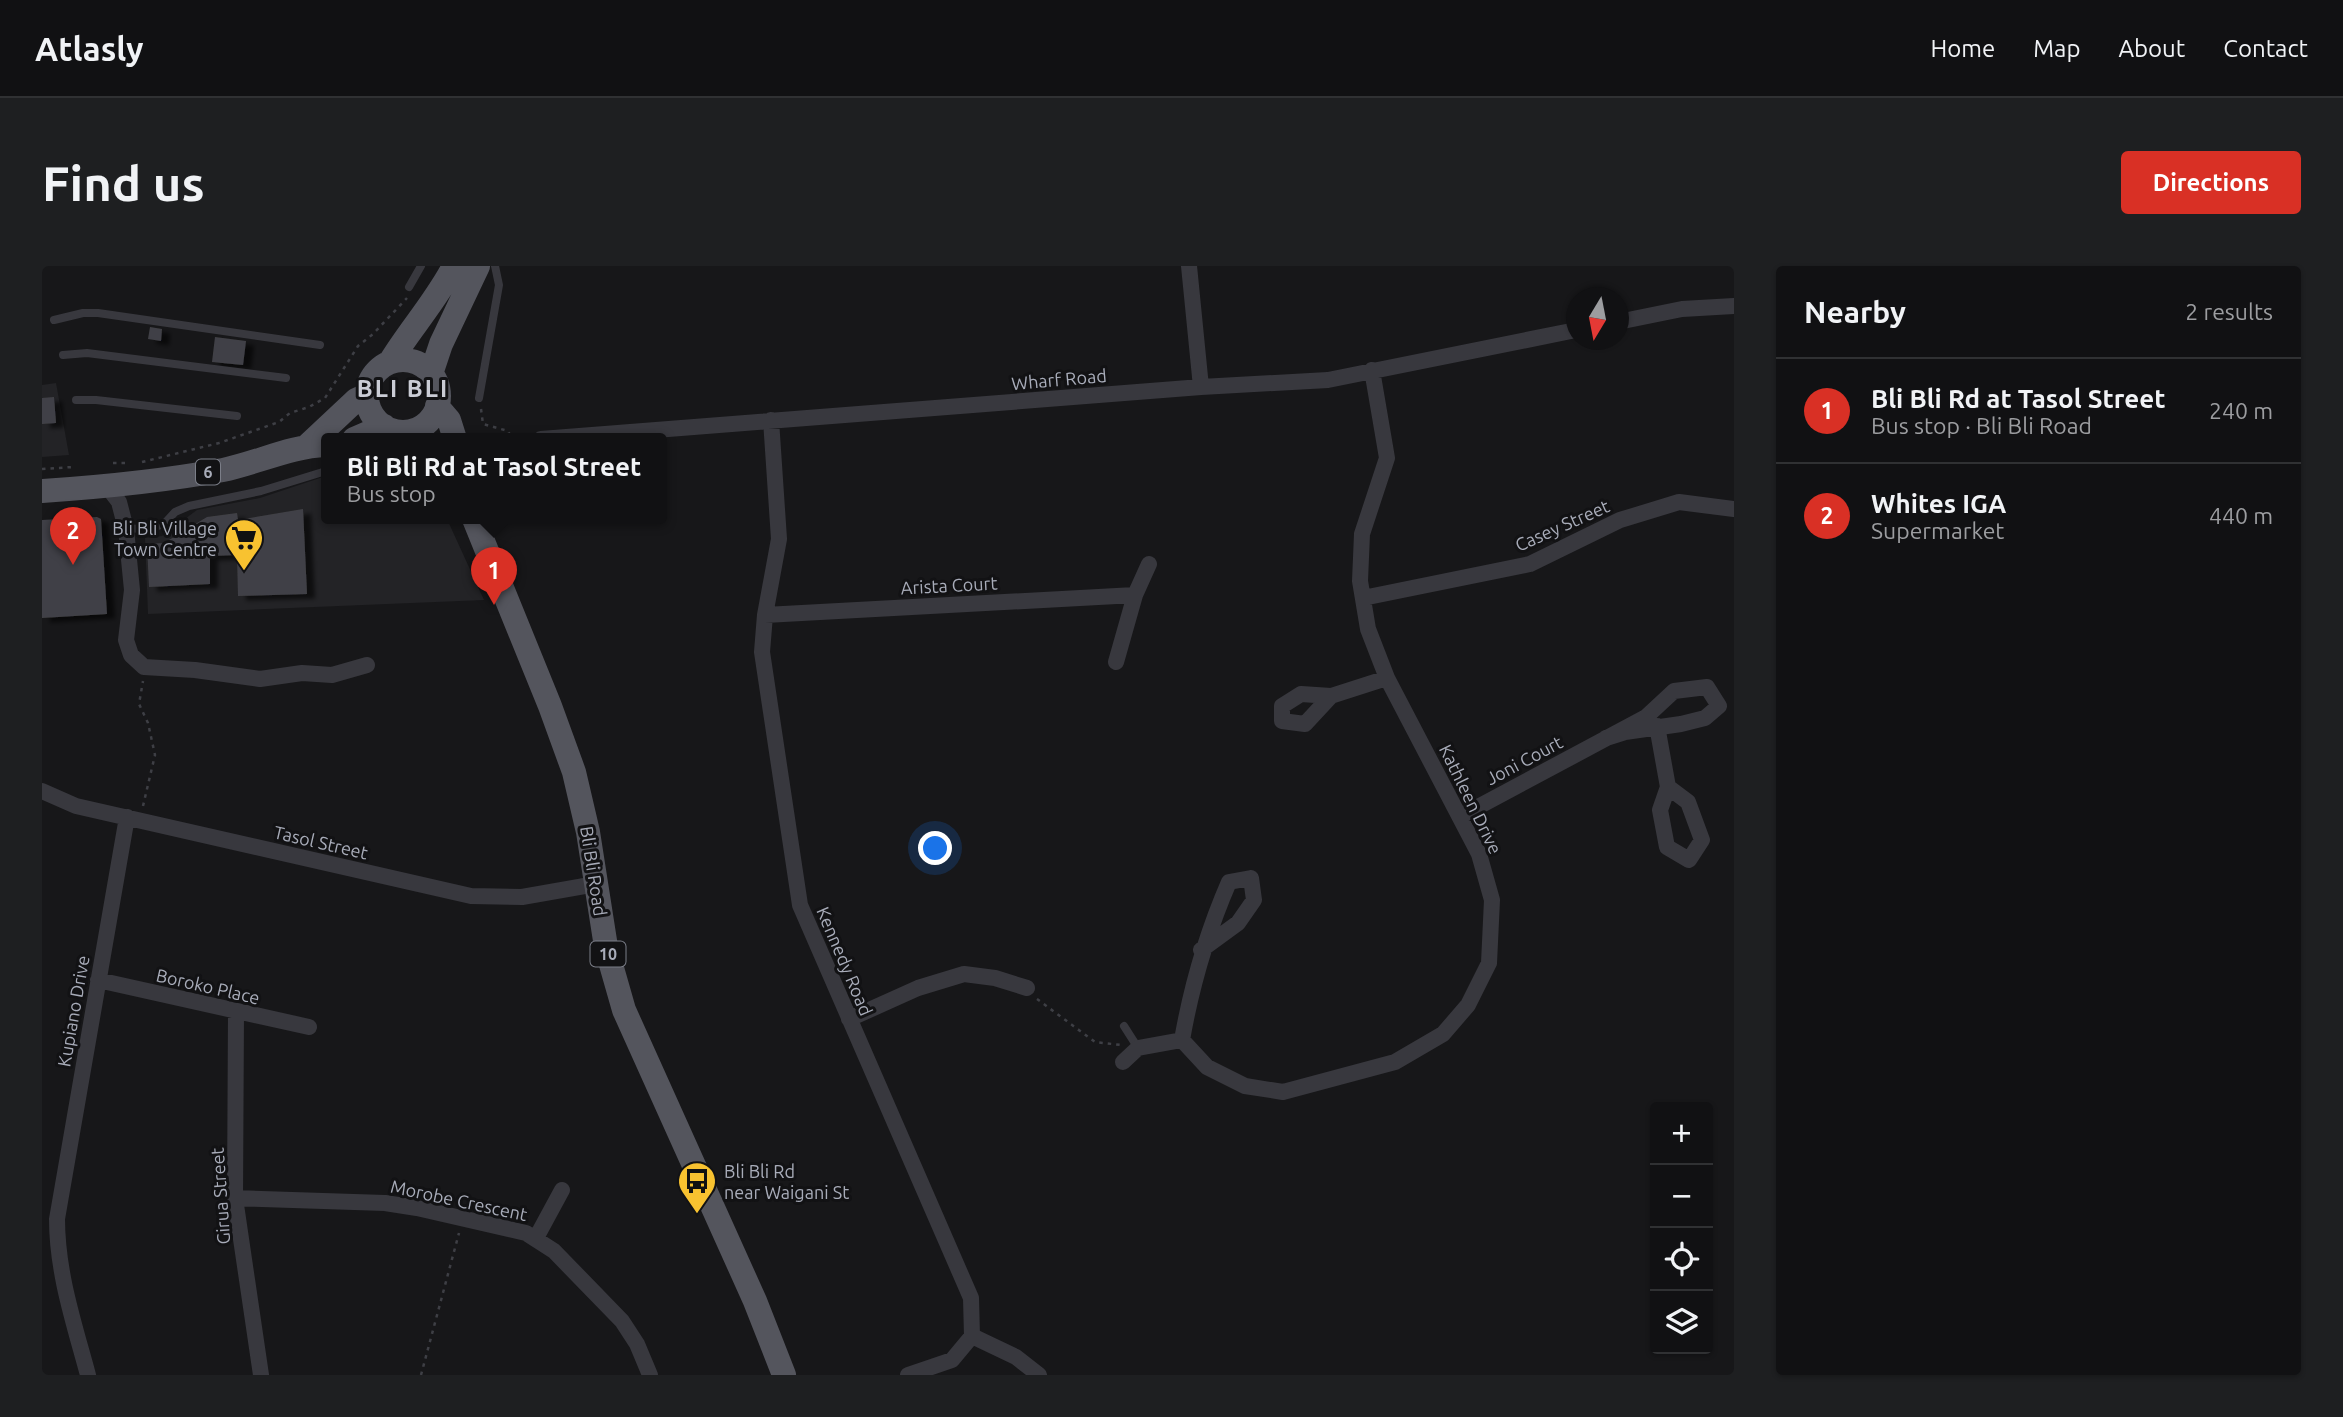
<!DOCTYPE html>
<meta charset="utf-8">
<style>
body{margin:0;font-family:Ubuntu,sans-serif;background:#1e1f21;color:#f1f3f6}
.controls{position:absolute;right:21px;bottom:21px;display:grid;overflow:hidden;border-radius:7px;box-shadow:0 2px 5px #0004}
.controls button{width:63px;height:63px;display:grid;place-items:center;padding:0;border:0;border-bottom:2px solid #303133;background:#111113;color:#f1f3f6;font:35px sans-serif}
.compass{position:absolute;left:1524px;top:21px;width:63px;height:63px;border-radius:50%;background:#111113;box-shadow:0 2px 5px #0004;rotate:190deg}
.you{position:absolute;left:894px;top:583px;width:24px;height:24px;margin:-18px;border:5px solid #fff;border-radius:50%;background:#1a73e8;box-shadow:0 0 0 10px #1a73e833}
.badge{display:grid;place-items:center;width:46px;height:46px;border-radius:50%;background:#d93025;color:#fff;font-size:23px;font-weight:700}
.pin{position:absolute;translate:-50% -58px;filter:drop-shadow(0 2px 4px #0008)}
.pin::after{content:'';position:absolute;top:37px;width:24px;height:21px;background:inherit;clip-path:polygon(0 0,100% 0,50% 100%)}
.popup{position:absolute;left:279px;top:167px;width:346px;height:91px;box-sizing:border-box;display:grid;place-content:center;border-radius:7px;background:#111113;filter:drop-shadow(0 2px 5px #0005);font-size:23px;white-space:nowrap;color:#9c9da0}
.popup b{font-size:26px;color:#f1f3f6}
.popup::after{content:'';position:absolute;left:50%;top:100%;margin-left:-14px;border:14px solid transparent;border-top-color:#111113}
.list{margin:0;padding:0;list-style:none}
h2{display:flex;justify-content:space-between;align-items:center;height:91px;margin:0;padding:0 28px;font-size:30px}
h2 small{font-size:23px;font-weight:400;color:#9c9da0}
.list li{display:grid;grid-template-columns:46px 1fr auto;gap:21px;align-items:center;box-sizing:border-box;height:105px;padding:0 28px;border-top:2px solid #303133}
.list b{display:block;font-size:26px;white-space:nowrap}
.list p{margin:0;font-size:23px;white-space:nowrap;color:#9c9da0}
.list em{font-size:23px;font-style:normal;color:#9c9da0}
.icon{flex:none;width:38px;height:38px;fill:none;stroke:currentColor;stroke-width:2;stroke-linecap:round;stroke-linejoin:round}
.map{position:relative;flex:none;width:1692px;height:1109px;overflow:hidden;border-radius:7px}
header{display:flex;align-items:center;gap:42px;box-sizing:border-box;height:98px;padding:0 35px;background:#111113;border-bottom:2px solid #303133}
header strong{font-size:33px}
nav{display:flex;gap:38px;margin-inline-start:auto;font-size:24px}
.intro{display:flex;align-items:center;justify-content:space-between;box-sizing:border-box;height:168px;padding:0 42px}
h1{margin:0;font-size:49px}
.button{padding:18px 32px;border-radius:7px;background:#d93025;color:#fff;font-size:24px;font-weight:700}
main{display:flex;gap:42px;padding:0 42px}
aside{flex:1;background:#111113;border-radius:7px;box-shadow:0 2px 5px #0004}
.map>svg:first-child{display:block}
</style>
<header>
<strong>Atlasly</strong>
<nav><a>Home</a><a>Map</a><a>About</a><a>Contact</a></nav>
</header>
<div class="intro"><h1>Find us</h1><a class="button">Directions</a></div>
<main>
<div class="map">
<svg width="1692" height="1109" viewBox="0 0 1692 1109">
<defs>
<filter id="shadow"><feDropShadow dx="8" dy="4.5" stdDeviation="2" flood-color="#0009"/></filter>
</defs>
<rect width="100%" height="100%" fill="#171719"/>
<!-- built -->
<path fill="#232326" d="M14,117L27,189L0,191V119Z
M284,210V253H405L442,334L106,348L103,272L120,270L155,244L218,232Z"/>
<!-- building -->
<path fill="#414146" filter="url(#shadow)" d="M108,61L120,63L119,75L106,73Z
M173,71L204,75L201,99L170,96Z
M12,131L14,157L0,158V132Z
M261,243L265,328L196,330L195,289L168,290V318L107,321L105,278L122,277L165,251L195,247L196,254Z
M55,251L59,253L65,348L0,352V254Z"/>
<g fill="none" stroke-linecap="round" stroke-linejoin="round">
<!-- path -->
<path stroke="#3e3f45" stroke-width="2.5" stroke-dasharray="3.5 5" stroke-linecap="butt" d="M439,143L441,158L466,165L470,173
M100,196L177,177L237,156L248,147L267,141L283,132L316,80L331,68L365,32
M71,197H87
M0,203L31,201
M101,540L113,489L106,457L97,438L101,415
M995,733L1053,776L1079,779
M379,1109L417,967"/>
<!-- service -->
<path stroke="#38383e" stroke-width="8" d="M367,21L379,0
M12,54L41,47H56L278,79
M21,89L45,87L244,112
M437,132L457,19L453,0
M34,134H54L195,150
M84,263L111,262L123,257L133,246L147,240L219,225L284,205
M1082,760L1096,782"/>
<!-- minor -->
<path stroke="#38383e" stroke-width="16" d="M1147,0L1159,121
M1576,56L1640,43L1692,40
M729,154L737,273L723,349L720,386L758,639L929,1032L930,1070L910,1094L866,1109
M499,173L1159,121L1286,114L1534,64
M64,219L77,236L84,263L90,324L84,374L89,389L102,401L153,404L218,413L260,407L290,409L325,399
M1093,329L1107,298
M1321,332L1488,298L1578,254L1637,236L1692,243
M723,349L1093,329L1074,396
M1289,430L1259,428L1240,440V455L1263,458L1289,430L1345,412
M1615,460L1626,521L1618,544L1625,581L1647,594L1660,574L1646,536L1626,521
M0,525L34,540L429,630L480,631L554,618
M1419,550L1604,451L1632,425L1665,421L1677,440L1663,452L1639,458L1583,466L1564,472
M1159,684L1196,657L1212,634L1209,612L1187,616C1164,669 1150,717 1140,774L1165,801L1203,820L1241,826L1353,796L1401,768L1426,739L1447,697L1450,634L1437,588L1345,412L1326,363L1318,315L1320,268L1345,192L1330,104
M56,714L267,761
M194,747L193,932L219,1109
M807,753L876,722L922,708L953,712L985,722
M1081,796L1096,782L1140,774
M193,932L343,937L375,942L484,967L512,985L580,1055L595,1078L608,1109
M494,972L520,924
M930,1070L974,1091L997,1109
M46,1109C32,1057 15,1007 15,953L85,551"/>
<!-- primary -->
<path stroke="#54555d" stroke-width="24" d="M325 130a36 36 0 1 1 72 0a36 36 0 1 1-72 0Z
M348,96C368,63 394,35 412,0
M389,108L399,78L436,0
M395,140L407,154L413,173
M312,173L342,160
M266,179L314,134L325,129
M0,225C60,221 121,215 181,204C215,197 249,180 284,179
M432,253L508,440L532,506L546,566L564,681L582,744L713,1035L742,1109"/>
</g>
<!-- icons -->
<defs>
<symbol id="supermarket-pin" viewBox="-11 -11 22 30"><path d="M0 17L-7.5 6A9.5 9.5 0 1 1 7.5 6Z" fill="#f8c230" stroke="#121214"/><path d="M-6-5.5h2.5l.6 2H6L4.5 2H-2.5L-4.4-4H-6ZM-1.5 3.2a1.3 1.3 0 1 0 .1 0ZM3 3.2a1.3 1.3 0 1 0 .1 0Z" fill="#111"/></symbol>
<symbol id="bus-pin" viewBox="-11 -11 22 30"><path d="M0 17L-7.5 6A9.5 9.5 0 1 1 7.5 6Z" fill="#f8c230" stroke="#121214"/><path d="M-5-6H5V4H4V6H2V4H-2V6H-4V4H-5ZM-3.5-4V0h7V-4ZM-3.5 1.2v1.5H-2V1.2ZM2 1.2v1.5H3.5V1.2Z" fill="#111"/></symbol>
</defs>
<g fill-rule="evenodd">
<use href="#supermarket-pin" x="180" y="250" width="44" height="60"/>
<use href="#bus-pin" x="633" y="893" width="44" height="60"/>
</g>
<g text-anchor="middle" dominant-baseline="central" stroke-width="6" stroke-linejoin="round" paint-order="stroke">
<!-- shield labels -->
<g fill="#121214" stroke="#7b7e88" stroke-width="2">
<rect x="154" y="193.5" width="24" height="25" rx="5"/>
<rect x="548.5" y="675.5" width="35" height="25" rx="5"/>
</g>
<g font-size="16" font-weight="bold" fill="#a8acb9">
<text x="166" y="206">6</text>
<text x="566" y="688">10</text>
</g>
<!-- street labels -->
<g font-size="18" fill="#a8acb9" stroke="#121214">
<text transform="translate(1017 113) rotate(-5)">Wharf Road</text>
<text transform="translate(1520 259) rotate(-24)">Casey Street</text>
<text transform="translate(907 319) rotate(-3)">Arista Court</text>
<text transform="translate(1482 494) rotate(-28)">Joni Court</text>
<text transform="translate(1429 533) rotate(64)">Kathleen Drive</text>
<text transform="translate(279 576) rotate(13)">Tasol Street</text>
<text transform="translate(552 605) rotate(81)">Bli Bli Road</text>
<text transform="translate(803 695) rotate(67)">Kennedy Road</text>
<text transform="translate(166 720) rotate(13)">Boroko Place</text>
<text transform="translate(31 745) rotate(-80)">Kupiano Drive</text>
<text transform="translate(178 930) rotate(-94)">Girua Street</text>
<text transform="translate(417 934) rotate(12)">Morobe Crescent</text>
</g>
<!-- poi labels -->
<g font-size="18" fill="#a8acb9" stroke="#121214" text-anchor="end">
<text x="175" y="262">Bli Bli Village<tspan x="175" dy="21">Town Centre</tspan></text>
<text x="682" y="905" text-anchor="start">Bli Bli Rd<tspan x="682" dy="21">near Waigani St</tspan></text>
</g>
<!-- district labels -->
<g font-size="24" font-weight="bold" letter-spacing="2" fill="#caccd5" stroke="#121214">
<text x="361" y="122">BLI BLI</text>
</g>
</g>
</svg>
<div class="controls">
<button>+</button>
<button>−</button>
<button><svg class="icon" aria-label="locate" viewBox="0 0 24 24"><circle cx="12" cy="12" r="6"/><path d="M12 2v4M12 18v4M2 12h4M18 12h4"/></svg></button>
<button><svg class="icon" aria-label="layers" viewBox="0 0 24 24"><path d="M12 4l9 5-9 5-9-5zM3 14l9 5 9-5"/></svg></button>
</div>
<svg class="compass" viewBox="-18 -18 36 36"><path d="M0-13l5 13h-10z" fill="#e53935"/><path d="M0 13l5-13h-10z" fill="#9c9da0"/></svg>
<div class="you"></div>
<div class="pin badge" style="left:452px;top:339px">1</div>
<div class="popup"><b>Bli Bli Rd at Tasol Street</b>Bus stop</div>
<div class="pin badge" style="left:31px;top:299px">2</div>
</div>
<aside>
<h2>Nearby<small>2 results</small></h2>
<ul class="list">
<li><span class="badge">1</span><div><b>Bli Bli Rd at Tasol Street</b><p>Bus stop · Bli Bli Road</p></div><em>240 m</em></li>
<li><span class="badge">2</span><div><b>Whites IGA</b><p>Supermarket</p></div><em>440 m</em></li>
</ul>
</aside>
</main>
